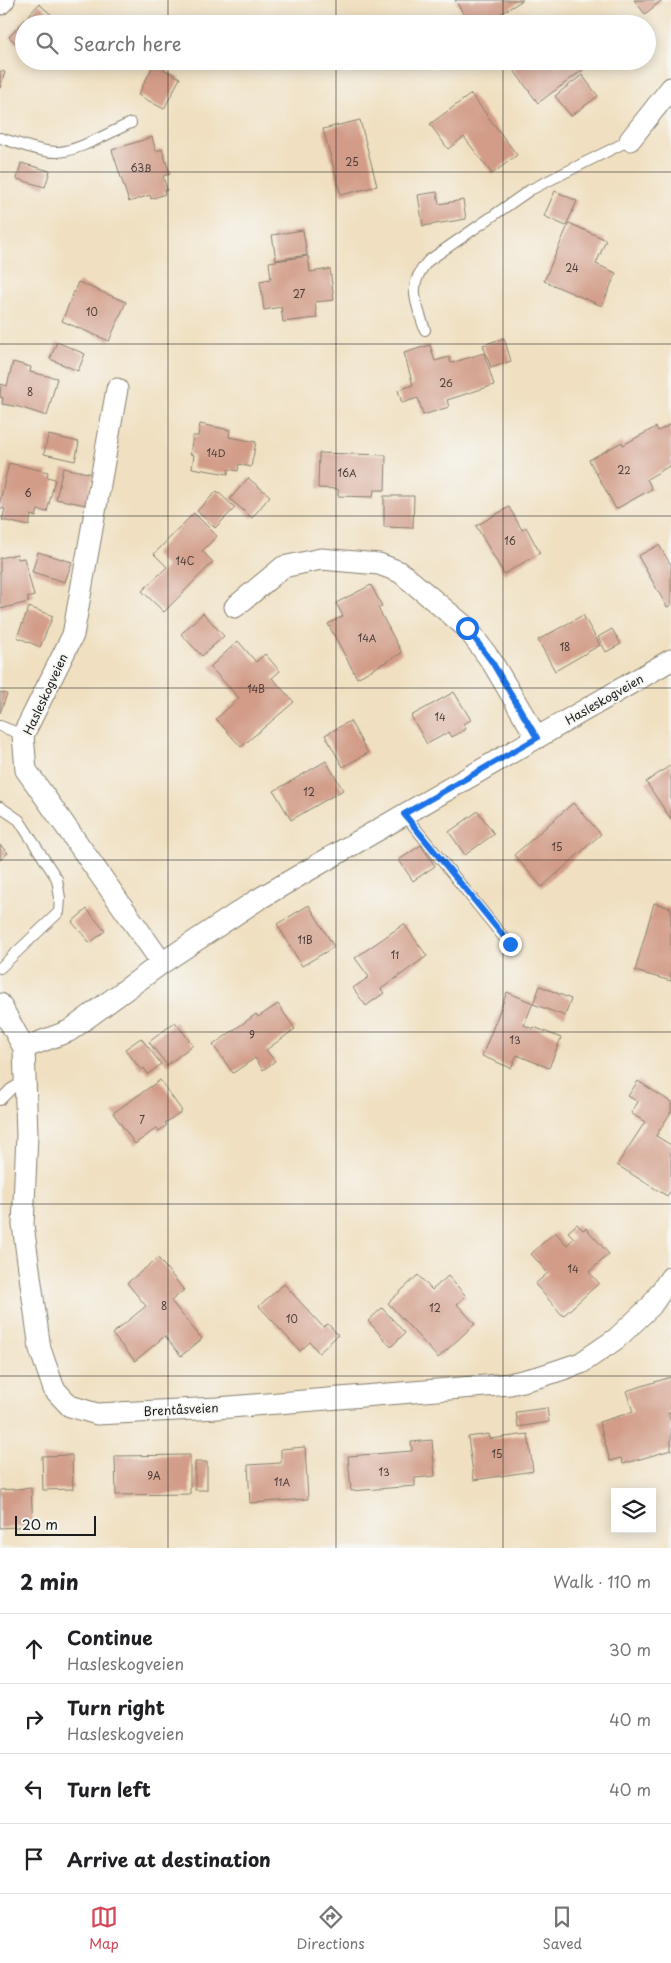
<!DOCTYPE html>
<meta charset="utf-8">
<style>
body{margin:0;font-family:"Playpen Sans",sans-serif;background:#f6f6f6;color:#202124}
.controls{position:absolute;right:15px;bottom:15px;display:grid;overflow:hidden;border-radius:0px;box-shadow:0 2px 12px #0003}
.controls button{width:45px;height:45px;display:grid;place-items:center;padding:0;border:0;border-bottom:1px solid #e0e0e0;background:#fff;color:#202124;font:25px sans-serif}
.scale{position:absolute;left:15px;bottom:12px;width:81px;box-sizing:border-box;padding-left:5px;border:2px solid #1c1c1c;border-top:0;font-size:14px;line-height:18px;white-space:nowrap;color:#1c1c1c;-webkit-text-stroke:4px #f6f6f2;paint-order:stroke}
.stop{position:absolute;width:15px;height:15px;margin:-11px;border:4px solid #1a73e8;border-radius:50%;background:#fff}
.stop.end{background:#1a73e8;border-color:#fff;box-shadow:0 1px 5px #0008}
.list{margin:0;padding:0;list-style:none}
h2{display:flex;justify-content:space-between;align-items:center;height:65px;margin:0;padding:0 20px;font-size:21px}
h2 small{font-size:16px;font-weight:400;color:#757577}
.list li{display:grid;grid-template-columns:32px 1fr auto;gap:15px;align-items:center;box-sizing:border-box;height:70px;padding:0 20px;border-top:1px solid #e0e0e0}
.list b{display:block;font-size:19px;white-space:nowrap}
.list p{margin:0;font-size:16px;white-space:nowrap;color:#757577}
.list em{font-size:16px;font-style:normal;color:#757577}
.icon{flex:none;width:28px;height:28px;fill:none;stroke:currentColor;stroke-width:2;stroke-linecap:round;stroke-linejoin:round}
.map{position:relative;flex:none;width:671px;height:1548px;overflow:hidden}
.search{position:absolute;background:#fff;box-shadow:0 2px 12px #0003;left:15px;right:15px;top:15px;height:55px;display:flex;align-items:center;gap:12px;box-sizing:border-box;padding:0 18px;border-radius:28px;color:#757577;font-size:19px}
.sheet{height:345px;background:#fff}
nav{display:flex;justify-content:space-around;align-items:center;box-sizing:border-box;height:70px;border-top:1px solid #e0e0e0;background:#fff;font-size:14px;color:#757577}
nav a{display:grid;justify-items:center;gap:2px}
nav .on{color:#d1495b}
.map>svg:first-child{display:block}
</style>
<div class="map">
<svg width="671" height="1548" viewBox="0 0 671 1548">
<rect width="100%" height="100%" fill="#f6f6f2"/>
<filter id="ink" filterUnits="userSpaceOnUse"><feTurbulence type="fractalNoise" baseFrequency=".02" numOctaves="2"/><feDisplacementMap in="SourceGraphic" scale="10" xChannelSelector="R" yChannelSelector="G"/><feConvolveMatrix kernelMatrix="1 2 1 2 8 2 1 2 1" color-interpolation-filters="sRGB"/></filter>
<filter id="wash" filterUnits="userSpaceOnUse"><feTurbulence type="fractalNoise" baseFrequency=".0096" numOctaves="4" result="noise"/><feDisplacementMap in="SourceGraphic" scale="20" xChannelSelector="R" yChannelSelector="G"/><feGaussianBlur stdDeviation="1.12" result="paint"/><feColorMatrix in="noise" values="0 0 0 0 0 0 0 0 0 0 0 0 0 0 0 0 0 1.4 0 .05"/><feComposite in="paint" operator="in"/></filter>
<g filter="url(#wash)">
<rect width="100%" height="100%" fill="#f0e0c1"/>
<g id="blocks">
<!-- building -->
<path fill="#d29c88" d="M455,0H523L484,24H470Z
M634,0H662L645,14Z
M39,4L53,16L46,24H24V50L9,37Z
M507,61H578L584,69L538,103Z
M154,64L180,78L164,109L138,95Z
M0,71L5,72L0,88Z
M582,75L598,96L571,116L555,96Z
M471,94L517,155L492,174L464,137L448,149L430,124Z
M360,120L377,186L341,195L323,129Z
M152,137L156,151L162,149L170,174L163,176L167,190L164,191L165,194L151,199L150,195L129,202L112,150Z
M21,163L50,171L45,187L17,179Z
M555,191L577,201L566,226L544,216Z
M437,192L439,204L463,200L466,219L423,226L418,195Z
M569,223L606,240L596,264L616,273L602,306L544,281Z
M303,230L307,255L276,260L272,235Z
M308,256L310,272L330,269L334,300L315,302L317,318L283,322L281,307L264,310L260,281L271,279L269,262Z
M78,282L126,302L109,341L62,321Z
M504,338L511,361L491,368L483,345Z
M57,342L85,354L78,371L50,359Z
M430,345L435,361L449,357L451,363L484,353L494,385L447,400L449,407L423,415L418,398L402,403L398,390L413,385L404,353Z
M13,362L31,367L30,372L57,378L47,416L19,407L2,404L3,398L0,397L1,384L7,386Z
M200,424L230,430L229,437L256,442L251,467L239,464L238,471L229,469L228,474L192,468L194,455L190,454L193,436H198Z
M671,424V465L647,479L652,489L616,509L589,460L622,442L623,445L656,427L658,431Z
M48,435L79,442L75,461L44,454Z
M319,453L386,455L385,490H374L373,497L338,496V489L318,488Z
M9,463L48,472L47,477L55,479L47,512L38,510L36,517L31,515L29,526L2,520L5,509L0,508V501Z
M63,468L93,474L86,505L56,499Z
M248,478L270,496L252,518L230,499Z
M217,491L235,508L215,528L197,511Z
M384,496H414L413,528L384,527Z
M509,507L522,530L526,527L540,553L504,574L476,526Z
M194,513L217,536L202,551L213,562L164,612L142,591L167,567L154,554Z
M659,545L671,565V605L667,607L638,556Z
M38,552L72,562L65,582L32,572Z
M17,554L18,559L24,558L34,596L27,598L29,602L0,609V558Z
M371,585L382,606L378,608L402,653L357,678L328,624L343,616L336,603Z
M29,607L53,616L40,647L17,637Z
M203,613L224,636L202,656L181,634Z
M583,615L600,645L555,671L538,640Z
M612,629L621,644L606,652L598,637Z
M238,641L256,662L265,654L280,671L272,678L294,702L241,747L216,719L239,698L210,667Z
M0,692L7,694L0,713Z
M454,692L471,720L463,724L466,729L452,737L449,732L427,744L411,716Z
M350,721L368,753L343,767L325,735Z
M326,761L343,790L291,820L274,791Z
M671,765V819L646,782Z
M573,803L601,834L542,887L514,855Z
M478,811L494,834L465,855L449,832Z
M0,845L8,853L0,860Z
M421,845L435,866L413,881L399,860Z
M654,903L671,908V981L635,971Z
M309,905L334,947L302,966L277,924Z
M87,909L105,931L90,943L72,922Z
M404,924L427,956L381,989L384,993L366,1006L353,988L369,977L355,958Z
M540,986L571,999L565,1016L533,1004Z
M507,992L533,1003L524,1025L533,1029L534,1027L561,1038L549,1068L517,1055L511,1068L482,1056Z
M278,1004L295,1029L266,1050L275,1061L263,1070L255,1058L233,1073L213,1045L256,1014L258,1017Z
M175,1022L193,1045L167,1065L149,1042Z
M141,1038L161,1064L148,1074L144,1068L141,1070L125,1049Z
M160,1080L182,1111L165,1123L167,1125L159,1131L157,1128L135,1144L113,1113Z
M638,1081L671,1102V1112L656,1136L671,1145V1190L667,1196L617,1165L645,1122L631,1113L638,1102L628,1096Z
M577,1224L583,1230L586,1228L609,1254L589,1272L599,1283L563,1316L535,1284L548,1273L531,1254L555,1232L567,1245L574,1238L568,1232Z
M158,1258L184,1290L171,1301L202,1339L181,1356L165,1336L135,1361L112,1334L146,1306L127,1283Z
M418,1275L432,1290L448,1276L466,1296L457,1304L475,1324L438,1358L388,1303Z
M284,1284L323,1327L328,1324L338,1335L319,1353L310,1342L300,1351L259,1306Z
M382,1308L405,1333L391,1347L368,1321Z
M671,1377V1412L668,1413L671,1422V1450L623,1464L621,1458L610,1461L599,1422L633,1412L626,1391Z
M547,1408L549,1422L518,1427L516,1412Z
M489,1434L490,1439L528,1434L533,1471L474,1480L468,1437Z
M432,1440L435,1476L415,1478V1486L351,1491L348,1456L412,1451L411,1442Z
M305,1447L308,1499L250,1503L248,1465L281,1463V1449Z
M72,1455L73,1489L43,1490L42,1456Z
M190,1455V1494L116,1495L115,1456Z
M195,1462H207V1490H195Z
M31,1488L33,1526L0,1528V1490Z"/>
</g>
</g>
<g filter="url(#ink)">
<use href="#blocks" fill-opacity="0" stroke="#867e6e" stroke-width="1"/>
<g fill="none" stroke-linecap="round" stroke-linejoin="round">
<defs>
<path id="lane" d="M0,138C18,143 38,152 57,152C77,152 112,131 131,123
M425,330C416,302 406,286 428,261L530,190L630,140
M0,726L23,735
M0,807L19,820L57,879L60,898L59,912L0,968
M404,814L509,944
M0,1100L11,1089L25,1081"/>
<path id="street" d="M0,4L4,0
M630,140L671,88
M117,389L73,635L23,735L26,770L162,963
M235,607L283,567L321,559L379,564L400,572L467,628L492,662L537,738
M0,1004L24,1048L27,1135L23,1225L40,1349L54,1389L70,1406L97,1414L218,1408L510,1384L542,1376L581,1363L616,1339L651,1306L671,1277
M24,1048L69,1031L162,963L257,900L671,660"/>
</defs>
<!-- lane casing -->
<use href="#lane" stroke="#867e6e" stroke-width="12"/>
<!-- street casing -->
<use href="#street" stroke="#867e6e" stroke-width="23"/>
<!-- lane -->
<use href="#lane" stroke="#fff" stroke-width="10"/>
<!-- street -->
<use href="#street" stroke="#fff" stroke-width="21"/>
</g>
</g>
<g fill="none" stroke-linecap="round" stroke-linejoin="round" filter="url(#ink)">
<!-- route -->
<path stroke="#1a73e8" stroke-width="6" d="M467,628L492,662L537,738L404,814L510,944"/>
</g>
<!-- grid -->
<path fill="none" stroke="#1c1c1c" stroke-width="1" stroke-opacity="0.55" d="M168,0V24M336,0V24M503,0V24M168,61V1548M336,61V1548M503,61V1548M0,172H671M0,344H671M0,516H671M0,688H671M0,860H671M0,1032H671M0,1204H671M0,1376H671"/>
<g text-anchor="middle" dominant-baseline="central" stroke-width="4" stroke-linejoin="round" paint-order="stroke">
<!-- number labels -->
<g font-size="10" fill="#4a3c37">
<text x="352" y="161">25</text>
<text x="141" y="167">63B</text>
<text x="572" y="267">24</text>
<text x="299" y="293">27</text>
<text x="92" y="311">10</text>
<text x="446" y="382">26</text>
<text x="30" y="391">8</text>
<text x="216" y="452">14D</text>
<text x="624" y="469">22</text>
<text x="347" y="472">16A</text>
<text x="28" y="492">6</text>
<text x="510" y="540">16</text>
<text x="185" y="560">14C</text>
<text x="367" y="637">14A</text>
<text x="565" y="646">18</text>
<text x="256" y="688">14B</text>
<text x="440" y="716">14</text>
<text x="309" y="791">12</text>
<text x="557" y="846">15</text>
<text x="305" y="939">11B</text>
<text x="395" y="954">11</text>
<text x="252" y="1034">9</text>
<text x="515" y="1039">13</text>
<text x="142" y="1119">7</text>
<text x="573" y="1268">14</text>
<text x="164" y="1305">8</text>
<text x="435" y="1307">12</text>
<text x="292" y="1318">10</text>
<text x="497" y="1453">15</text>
<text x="384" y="1471">13</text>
<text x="154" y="1475">9A</text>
<text x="282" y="1481">11A</text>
</g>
<!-- street labels -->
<g font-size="12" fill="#1c1c1c" stroke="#f6f6f2">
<text transform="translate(45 694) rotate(-65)">Hasleskogveien</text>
<text transform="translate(604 699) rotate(-30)">Hasleskogveien</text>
<text transform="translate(181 1409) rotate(-3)">Brentåsveien</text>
</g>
</g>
</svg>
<div class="controls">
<button><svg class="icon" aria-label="layers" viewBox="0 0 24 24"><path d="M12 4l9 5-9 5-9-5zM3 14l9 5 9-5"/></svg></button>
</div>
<div class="scale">20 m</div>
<div class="stop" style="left:467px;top:628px"></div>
<div class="stop end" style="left:510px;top:944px"></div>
<div class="search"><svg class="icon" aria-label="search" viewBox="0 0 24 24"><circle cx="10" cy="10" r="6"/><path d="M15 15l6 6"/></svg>Search here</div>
</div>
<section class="sheet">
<h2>2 min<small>Walk · 110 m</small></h2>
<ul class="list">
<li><svg class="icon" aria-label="ahead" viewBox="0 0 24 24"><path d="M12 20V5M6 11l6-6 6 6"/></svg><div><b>Continue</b><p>Hasleskogveien</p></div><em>30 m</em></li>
<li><svg class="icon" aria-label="right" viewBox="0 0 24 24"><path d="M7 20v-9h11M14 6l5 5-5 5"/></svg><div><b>Turn right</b><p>Hasleskogveien</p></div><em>40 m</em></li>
<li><svg class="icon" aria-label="left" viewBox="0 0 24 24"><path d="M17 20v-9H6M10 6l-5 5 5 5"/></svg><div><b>Turn left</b></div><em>40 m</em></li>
<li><svg class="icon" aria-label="arrive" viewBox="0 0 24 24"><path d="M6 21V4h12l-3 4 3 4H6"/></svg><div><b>Arrive at destination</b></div></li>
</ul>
</section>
<nav>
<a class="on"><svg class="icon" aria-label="map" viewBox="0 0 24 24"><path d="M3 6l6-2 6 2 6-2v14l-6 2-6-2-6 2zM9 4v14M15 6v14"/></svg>Map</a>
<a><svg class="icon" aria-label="directions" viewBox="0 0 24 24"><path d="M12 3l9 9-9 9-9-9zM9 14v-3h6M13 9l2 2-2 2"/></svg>Directions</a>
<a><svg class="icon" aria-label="saved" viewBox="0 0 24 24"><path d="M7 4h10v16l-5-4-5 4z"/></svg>Saved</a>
</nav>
